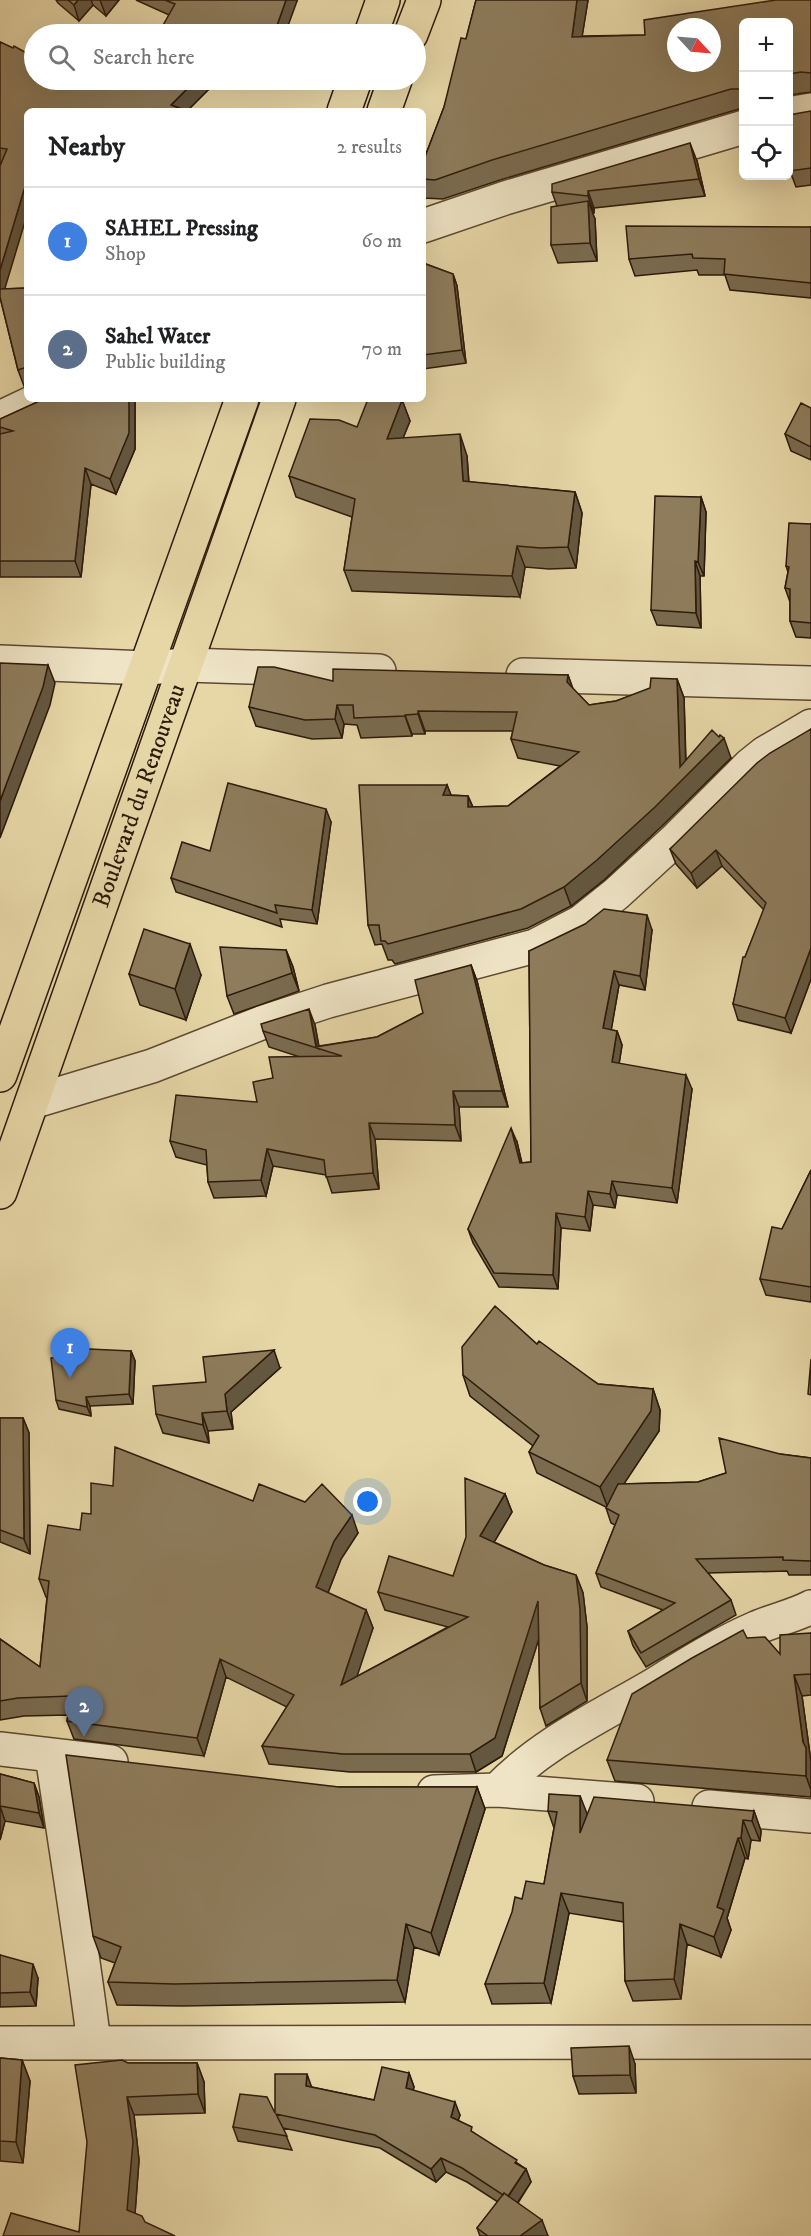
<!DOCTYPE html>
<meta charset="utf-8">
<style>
body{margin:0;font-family:"IM FELL DW Pica",serif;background:#f6f6f6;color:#202124}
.controls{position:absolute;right:18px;top:18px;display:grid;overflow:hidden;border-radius:9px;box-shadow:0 6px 24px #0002}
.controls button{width:54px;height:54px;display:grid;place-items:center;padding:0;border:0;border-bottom:2px solid #e0e0e0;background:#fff;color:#202124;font:30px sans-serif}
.compass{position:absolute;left:667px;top:18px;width:54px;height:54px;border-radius:50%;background:#fff;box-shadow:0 6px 24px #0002;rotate:116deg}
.you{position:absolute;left:368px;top:1502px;width:21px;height:21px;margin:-15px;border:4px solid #fff;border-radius:50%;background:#1a73e8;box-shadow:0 0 0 9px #1a73e833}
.badge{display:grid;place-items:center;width:39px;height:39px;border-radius:50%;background:#8f2418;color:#fff;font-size:20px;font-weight:700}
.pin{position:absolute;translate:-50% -50px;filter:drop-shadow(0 2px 3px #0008)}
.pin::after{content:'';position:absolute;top:32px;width:21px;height:18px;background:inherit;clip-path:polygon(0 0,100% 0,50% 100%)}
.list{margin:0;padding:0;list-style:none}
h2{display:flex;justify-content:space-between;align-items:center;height:78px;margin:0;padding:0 24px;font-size:26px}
h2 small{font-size:20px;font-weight:400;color:#757577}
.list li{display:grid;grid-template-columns:39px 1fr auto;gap:18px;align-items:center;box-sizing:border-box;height:108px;padding:0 24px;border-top:2px solid #e0e0e0}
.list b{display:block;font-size:22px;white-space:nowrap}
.list p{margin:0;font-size:20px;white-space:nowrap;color:#757577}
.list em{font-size:20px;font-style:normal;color:#757577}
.icon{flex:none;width:33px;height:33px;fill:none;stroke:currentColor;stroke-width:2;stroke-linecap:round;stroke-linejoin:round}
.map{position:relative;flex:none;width:811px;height:2236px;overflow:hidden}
.search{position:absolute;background:#fff;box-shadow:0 6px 24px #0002;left:24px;top:24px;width:402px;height:66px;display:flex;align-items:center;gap:15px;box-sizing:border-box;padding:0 21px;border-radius:33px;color:#757577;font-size:22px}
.panel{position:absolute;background:#fff;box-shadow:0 6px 24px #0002;left:24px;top:108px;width:402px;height:294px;border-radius:9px}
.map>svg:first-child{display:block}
</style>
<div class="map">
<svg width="811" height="2236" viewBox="0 0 811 2236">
<rect width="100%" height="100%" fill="#e7d7a7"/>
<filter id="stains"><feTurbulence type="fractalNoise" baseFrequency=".00333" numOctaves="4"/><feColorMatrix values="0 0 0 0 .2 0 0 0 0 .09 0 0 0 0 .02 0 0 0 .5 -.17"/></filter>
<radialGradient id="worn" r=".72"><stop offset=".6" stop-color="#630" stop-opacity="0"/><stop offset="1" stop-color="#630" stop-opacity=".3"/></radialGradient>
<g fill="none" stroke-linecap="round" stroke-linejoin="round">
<defs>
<path id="minor" d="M788,114L811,110
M423,226L505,198L744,127
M0,418L40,399
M0,662L146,668L187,665L379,671
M523,675L811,683
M32,1102L152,1066L261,1023L328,1001L535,946L581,922L616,894L675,840L750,765L765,753L811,726
M0,1749L111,1762
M52,1755C66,1851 82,1947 94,2043
M497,1790C541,1744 599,1717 652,1686C686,1665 719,1644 756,1628C774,1620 794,1616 811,1607
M434,1792L497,1790L637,1801
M709,1807L811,1816
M0,2043L811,2042"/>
<g id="major">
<path d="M371,34L383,0"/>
<path d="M411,34L424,0"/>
<path d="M344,111L355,80"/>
<path d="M384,111L395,80"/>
<path d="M0,1075L242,399"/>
<path id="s1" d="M0,1192L279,399"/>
</g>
</defs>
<!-- minor casing -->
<use href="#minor" stroke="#5c4931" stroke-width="36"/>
<!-- major casing -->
<use href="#major" stroke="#2d1a0a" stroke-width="36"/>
<!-- minor -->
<use href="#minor" stroke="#efe5c6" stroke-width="33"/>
<!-- major -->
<use href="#major" stroke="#e7d7a7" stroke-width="33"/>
</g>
<!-- wall -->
<path fill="#7a6b4f" stroke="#2d1a0a" stroke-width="1.5" d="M56,0H119L106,16L93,5L79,21L58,3Z
M136,0H297V1L169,15Z
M476,0H588L582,36L645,35L811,0V92L789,95V22H744V109H739L500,180L443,199L424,198L423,194V162L444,107L466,39Z
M0,42L93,88L128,89L134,80H218L187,111H27L5,289L27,288V385L24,386L18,370L0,297L1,163H0Z
M243,80H269L267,86Z
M811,111V185L796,187L790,171L809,112Z
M697,161L705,196L594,208V213H592L595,219L597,261L558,263L551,245L557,206L552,192Z
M811,227V298L730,290L725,275H699L697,270L635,276L629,259Z
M423,263L453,274L457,286L466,363L423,369Z
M44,399H135V449L116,494L91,484L81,577H0V419Z
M402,400L410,421L403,438L467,456L469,482L575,492L582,513L576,568L549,569L525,567L520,597L352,591L344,570L352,517L296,497L289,476L357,427Z
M811,408V460L791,451L785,434Z
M701,497L706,512L704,576H700L701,628L657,625L651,610Z
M811,524V638L796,637L790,621V602L785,588L788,572L786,566Z
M568,675L573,689L589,705L616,701L677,679L684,698L686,760L731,758L662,826L604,880L571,906L528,928L395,964L392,960H388L382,944L375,945L368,925L447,785L451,795L468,796L473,807L508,806L560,766L518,758L511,739L513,731H425V734H412V736L361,738L357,725L344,724L342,738L312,739L256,726L249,707L333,681Z
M811,729V979L791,1033L738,1020L733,1004L745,957L764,910L722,866L697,888L676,864L670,849Z
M331,822L317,924L280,919L282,927L176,892L171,878L210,851Z
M652,930L645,990L619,985L611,1030L617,1031L622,1045L619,1064L692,1089L677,1203L617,1195L615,1208L593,1205L590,1231L561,1228L558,1289L499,1287L473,1243L468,1229L517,1142L522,1163L531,1162L529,951Z
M286,950L293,967L299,991L234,1014L227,996Z
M471,965L477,981L508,1107H459L461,1141L375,1139L379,1189L332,1193L326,1175L273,1166L266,1196L214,1198L208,1182L207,1165L176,1157L170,1141L257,1102L273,1078L300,1057L269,1047L263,1031L315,1025L319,1046L377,1037L423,1013Z
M129,974L201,975L186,1020L140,1005Z
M811,1170V1302L766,1295L760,1279L782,1229Z
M537,1344L598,1384L653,1389L660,1410L659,1431L623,1484L698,1482L726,1473L780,1454L811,1458V1575H789L787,1571L708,1573L731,1600L736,1615L646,1667L633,1646L628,1631L663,1610L601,1587L596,1573L615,1525L611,1523L606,1508V1507L537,1473L529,1452L533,1446L470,1396L463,1375Z
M131,1351L135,1361L133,1404L90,1406L91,1416L59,1409L56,1400Z
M280,1368L231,1412L233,1429L208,1431L209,1443L163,1433L156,1414L206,1382Z
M0,1418H23L29,1433L30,1554L0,1542Z
M505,1494L512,1512L494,1542L544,1565L576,1575L583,1593L587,1627V1701L546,1726L540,1708L539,1638L502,1756L476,1772H350L269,1764L262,1746L287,1707L226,1677L204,1756L74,1739L67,1721L68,1715L24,1716L0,1720V1639L40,1667L47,1597H46L39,1579L80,1530L91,1514L253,1501L358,1533L341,1559L328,1593L366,1610L373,1628L356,1677L448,1627L385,1610L378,1592L453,1576Z
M811,1633V1695L802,1696L811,1762V1797L615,1781L607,1760L747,1638L780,1654Z
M0,1774L34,1783L39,1797L44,1828L5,1821L0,1840Z
M339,1787H477L485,1809L439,1955L414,1947L405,2002L182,2006L117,2005L108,1982L115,1963L101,1958L93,1936Z
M580,1796L587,1815L754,1811L761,1831L760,1841L751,1840L748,1859L745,1858L727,1918L731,1930L721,1957L687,1944L681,1999L633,2001L625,1981L624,1922L569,1913L551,2003L492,2004L485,1984L544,1884L554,1828L548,1811Z
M0,1955L38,1978L36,2006L0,2007Z
M0,2058L22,2060L30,2081L23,2163L0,2161Z
M128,2063H197L204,2082L205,2113L134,2115L139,2160L135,2213L79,2232Z
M635,2064L636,2093L579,2094L573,2076Z
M409,2073L414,2087L413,2090L460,2115L458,2120L475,2134L526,2169L531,2182L518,2203L548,2236H480L477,2228L498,2202L467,2182L446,2172L436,2182L380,2148L283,2128L292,2150L238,2141L233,2127L275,2113L312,2087L374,2100Z"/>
<!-- shaded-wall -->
<path fill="#635740" stroke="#2d1a0a" stroke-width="1.5" d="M78,0H91L93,5L79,21L74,5Z
M100,0H119L106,16Z
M286,0H297V1L285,34H274Z
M577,0H588L579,56L572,37Z
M196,80H218L187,111L171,105Z
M265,80H269L267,86Z
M690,143L697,161L705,196L699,179Z
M27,180V215L2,298L0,294V270Z
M588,191L594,208V213L588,196Z
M588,201L595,219L597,261L590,243Z
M453,274L457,286L466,363L462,350Z
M129,399H135V449L116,494L110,479Z
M402,400L410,421L394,460L387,439Z
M460,434L467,456L470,502L463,481Z
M85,468L91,484L81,577L75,561Z
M575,492L582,513L576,568L568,547Z
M701,497L706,512L704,576L698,562Z
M517,546L525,567L520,597L512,576Z
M695,561L700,576L701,628L696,613Z
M48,665L55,683L50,705L0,838V801Z
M568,675L575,695L567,682Z
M677,679L684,698L686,775L724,738L731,758L662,826L604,880L571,906L564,887L680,767Z
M337,705L344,724L342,738L335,719Z
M418,711L425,731V734L418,714Z
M405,715L412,734V736L405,716Z
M447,785L455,805L443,795Z
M468,796L476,815L468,807Z
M326,809L331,822L317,924L312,910Z
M716,850L722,866L697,888L691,873Z
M647,915L652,930L645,990L640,976Z
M190,944L201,975L186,1020L175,989Z
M811,948V979L791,1033L785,1018Z
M286,950L293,967L299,991L292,973Z
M471,965L477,981L508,1107L502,1091Z
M614,971L619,985L609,1043L603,1028Z
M309,1009L315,1025L319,1049L317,1048Z
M617,1031L622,1045L617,1077L612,1062Z
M686,1075L692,1089L677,1203L672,1188Z
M453,1091L459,1107L461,1141L455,1125Z
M369,1123L375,1139L379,1189L373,1173Z
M511,1128L517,1142L525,1178L520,1163Z
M267,1149L273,1166L266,1196L261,1180Z
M612,1181L617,1195L615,1208L610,1194Z
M588,1191L593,1205L590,1231L585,1217Z
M556,1213L561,1228L558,1289L553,1275Z
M274,1350L280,1368L231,1412L233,1429L227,1411L225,1394Z
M131,1351L135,1361L133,1404L129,1394Z
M653,1389L660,1410L659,1431L608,1508L600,1487Z
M86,1397L90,1406L91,1416L87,1407Z
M202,1413L208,1431L209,1443L203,1425Z
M23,1418L29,1433L30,1554L24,1539Z
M505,1494L512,1512L487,1554L480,1536Z
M352,1515L358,1533L341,1559L323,1605L316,1587L334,1541Z
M576,1575L583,1593L587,1627V1701L581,1683Z
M538,1601L545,1619L502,1756L476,1772L470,1754Z
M366,1610L373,1628L348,1704L341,1685Z
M220,1659L226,1677L204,1756L197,1738Z
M794,1675L802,1696L811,1762V1790L806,1776L803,1742Z
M34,1783L39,1797L44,1828L39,1813Z
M477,1787L485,1809L439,1955L431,1933Z
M580,1796L588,1816L580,1833Z
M0,1806L5,1821L0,1840Z
M754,1811L761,1831L760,1841L752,1821Z
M743,1820L751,1840L748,1859L741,1838Z
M738,1838L745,1858L727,1918L731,1930L721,1957L714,1937L717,1907Z
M561,1893L569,1913L551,2003L544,1983Z
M406,1924L414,1947L405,2002L397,1980Z
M680,1924L687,1944L681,1999L674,1979Z
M33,1964L38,1978L36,2006L30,1992Z
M629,2046L635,2064L636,2093L630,2075Z
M22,2060L30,2081L23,2163L16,2142Z
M197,2063L204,2082L205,2113L198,2094Z
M409,2073L414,2087L410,2102L406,2088Z
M307,2074L312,2088L306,2086Z
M127,2097L134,2115L139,2160L134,2228L127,2210Z
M455,2102L460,2115L455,2130L451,2117Z
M441,2158L446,2172L436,2182L431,2169Z
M526,2169L531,2182L512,2211L508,2197Z
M542,2220L548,2236H520Z"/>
<!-- building -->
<path fill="#8e7c5c" stroke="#2d1a0a" stroke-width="1.5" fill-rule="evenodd" d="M68,0H78L74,5Z
M165,0H286L274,34H158L175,4Z
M476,0H577L572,37L645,35L644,20L776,0H811V73L801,72L789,74V22H744V90L741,89H731L492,160L435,180L423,179V162L444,107L461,38L466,39ZM676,27H712V63H676Z
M0,42L13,48L14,46L34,57V80H76L93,88L97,80H119L128,89L134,80H196L171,105L186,111H27V180L0,270V166L7,149L0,148Z
M811,111V168L790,171L789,158V115Z
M690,143L699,179L588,191V196L552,192V184Z
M588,201L590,243L551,245V207Z
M626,226L811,227V283L724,274L725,259L693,258L692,254L629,259Z
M423,263L453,274L462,350L423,355Z
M27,288V367L18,370L0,297V289Z
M44,399H129V433L110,479L85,468L75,561H0V434L13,431L0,427V419Z
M368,399H399L402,400L387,439L460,434L463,481L575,492L568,547L541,548L517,546L512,576L344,570L355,499L289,476L310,419L339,420L357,427Z
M801,403L811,408V447L785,434Z
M655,496L701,497L698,562L695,561L696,613L651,610Z
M789,523L811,524V623L790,621V589L785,588L789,567L786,566Z
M0,663L48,665L43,687L0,801Z
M258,667H274L333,681V669L568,675L567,682L589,705L616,701L650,688L651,678L677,679L680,767L712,730L719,737L720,735L724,738L655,807L597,860L564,887L521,909L388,944L385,941H381L379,925H368L359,785H447L443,795L468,796V807L508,806L579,752L511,739L517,712L418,711V714L405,715V716L354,718L353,705H337L335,719L305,720L249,707Z
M811,729V948L785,1018L733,1004L743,957H745L766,903L716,850L691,873L670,849L757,763L770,753Z
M228,783L326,809L312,910L275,905L277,913L171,878L182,842L210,851Z
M604,909L647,915L640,976L614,971L603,1028L617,1031L612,1062L686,1075L672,1188L612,1181L610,1194L588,1191L585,1217L556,1213L553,1275L494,1273L468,1229L511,1128L520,1163L531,1162L529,951L585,924Z
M144,929L190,944L175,989L129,974Z
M220,947L286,950L292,973L227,996Z
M471,965L502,1091H453L455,1125L369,1123L373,1173L326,1177L324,1160L267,1149L261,1180L208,1182L206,1150L170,1141L176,1095L257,1102L253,1082L273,1078L269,1057L342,1056L263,1031L261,1024L309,1009L316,1047L377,1037L423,1013L415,980Z
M811,1170V1287L760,1279L772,1227L782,1229Z
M495,1306L537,1344L539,1341L598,1384L653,1389L651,1411L600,1487L529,1452L539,1436L463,1375L462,1347Z
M68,1348L131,1351L129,1394L86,1397L87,1407L56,1400L51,1358L69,1355Z
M274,1350L225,1394L227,1411L202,1413L203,1425L156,1414L153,1386L206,1382L203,1357Z
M811,1359V1395L808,1394Z
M0,1418H23L24,1539L0,1530Z
M719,1438L780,1454L811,1458V1561L783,1560V1557L696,1559L731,1600L641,1653L628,1631L675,1603L596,1573L619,1515L606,1508L618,1484L698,1482L726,1473Z
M115,1447L253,1501L259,1484L305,1502L322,1484L352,1515L334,1541L316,1587L366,1610L341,1685L468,1617L378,1592L389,1556L453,1576L466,1537L465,1478L505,1494L480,1536L544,1565L576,1575L580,1609L581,1683L540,1708L538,1601L495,1738L470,1754H343L262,1746L294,1695L220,1659L197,1738L67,1721L71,1696L18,1698L0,1701V1639L40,1667L49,1581L39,1579L48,1525L80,1530L82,1513L91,1514V1483L113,1486Z
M743,1630L747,1638L765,1637L780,1654V1635L811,1633V1674L794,1675L803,1742L806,1748V1776L607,1760L632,1694L692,1658Z
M66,1755L339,1787H477L431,1933L406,1924L397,1980L174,1984L108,1982L121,1947L93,1936Z
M0,1774L34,1783L39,1813L0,1806Z
M549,1794L580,1796V1833L594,1797L754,1811L752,1821L743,1820L741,1838H738L717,1907L724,1910L714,1937L680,1924L674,1979L625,1981L623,1903L561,1893L544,1983L485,1984L512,1912L515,1897L522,1899L526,1881L544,1884L557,1812L548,1811Z
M0,1955L33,1964L30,1992L0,1993Z
M629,2046L630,2075L573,2076L571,2048Z
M0,2058L22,2060L16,2142L0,2141Z
M122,2060L128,2063H197L198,2094L127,2097L133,2142L127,2210L142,2216L145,2222L175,2236H3L11,2213L79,2232L87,2142L75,2065Z
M382,2067L409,2073L406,2088L455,2102L451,2117L472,2127L471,2131L517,2160L515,2163L526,2169L508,2196L504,2193L503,2195L462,2168L441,2158L431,2169L375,2135L276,2114L287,2136L233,2127L240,2094L267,2097L275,2113V2074H307L306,2086L374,2100Z
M504,2193L542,2220L520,2236H488L477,2228Z"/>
<g text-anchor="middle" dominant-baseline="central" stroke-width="4.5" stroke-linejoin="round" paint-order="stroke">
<!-- street labels -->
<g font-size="24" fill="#2d1a0a" stroke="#efe5c6">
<text stroke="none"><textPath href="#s1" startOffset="420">Boulevard du Renouveau</textPath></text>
</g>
</g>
<rect width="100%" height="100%" filter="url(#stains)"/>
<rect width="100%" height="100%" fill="url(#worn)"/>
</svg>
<div class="controls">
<button>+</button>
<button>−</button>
<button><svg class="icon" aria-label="locate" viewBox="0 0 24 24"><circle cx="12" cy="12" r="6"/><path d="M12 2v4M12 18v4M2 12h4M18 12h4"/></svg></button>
</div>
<svg class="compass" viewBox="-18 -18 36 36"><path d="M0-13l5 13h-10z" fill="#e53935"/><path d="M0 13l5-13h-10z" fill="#757577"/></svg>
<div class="you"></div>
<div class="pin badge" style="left:70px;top:1378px;background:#3f7fe0">1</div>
<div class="pin badge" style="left:84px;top:1737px;background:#5c6f8a">2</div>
<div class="search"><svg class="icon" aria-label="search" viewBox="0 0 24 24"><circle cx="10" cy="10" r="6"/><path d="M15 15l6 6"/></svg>Search here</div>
<section class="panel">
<h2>Nearby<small>2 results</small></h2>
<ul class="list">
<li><span class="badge" style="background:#3f7fe0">1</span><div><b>SAHEL Pressing</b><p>Shop</p></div><em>60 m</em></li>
<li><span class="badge" style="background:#5c6f8a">2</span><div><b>Sahel Water</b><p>Public building</p></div><em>70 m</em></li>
</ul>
</section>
</div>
